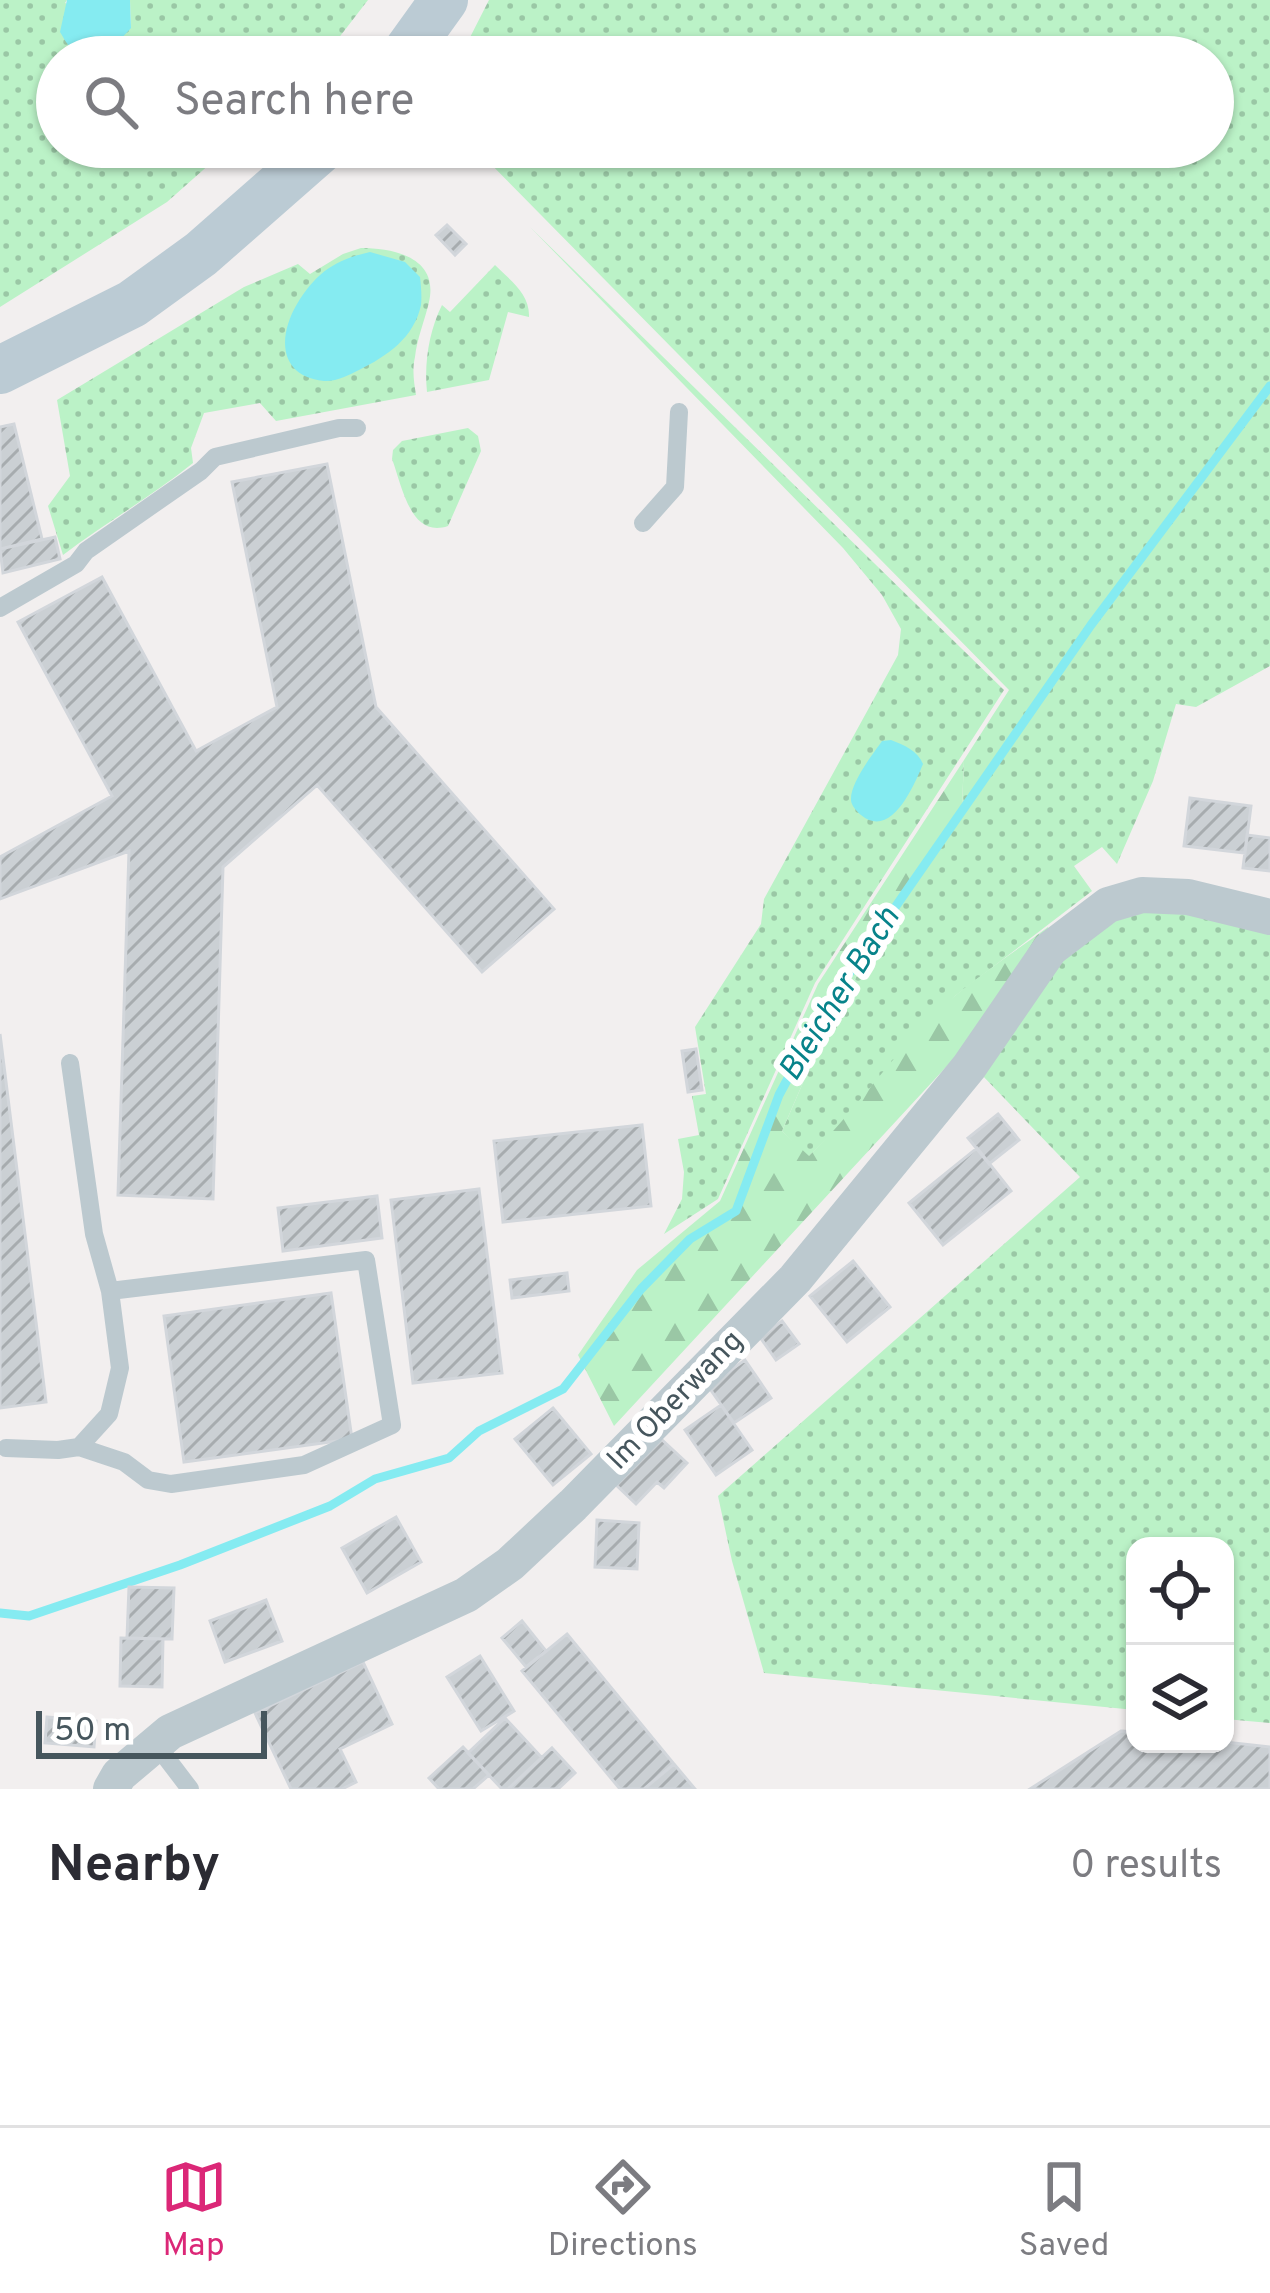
<!DOCTYPE html>
<style>
body{margin:0;font-family:Overpass,sans-serif;background:#f7f7f7;color:#2b2b33}
.controls{position:absolute;right:36px;bottom:36px;display:grid;overflow:hidden;border-radius:24px;box-shadow:0 3px 9px #0004}
.controls button{width:108px;height:108px;display:grid;place-items:center;padding:0;border:0;border-bottom:3px solid #e1e1e2;background:#fff;color:#2b2b33;font:60px sans-serif}
.scale{position:absolute;left:36px;bottom:30px;width:231px;box-sizing:border-box;padding-left:12px;border:6px solid #46565d;border-top:0;font-size:33px;line-height:42px;white-space:nowrap;color:#46565d;-webkit-text-stroke:9px #fff;paint-order:stroke}
.list{margin:0;padding:0;list-style:none}
h2{display:flex;justify-content:space-between;align-items:center;height:156px;margin:0;padding:0 48px;font-size:51px}
h2 small{font-size:39px;font-weight:400;color:#7c7c81}
.icon{flex:none;width:66px;height:66px;fill:none;stroke:currentColor;stroke-width:2;stroke-linecap:round;stroke-linejoin:round}
.map{position:relative;flex:none;width:1270px;height:1789px;overflow:hidden}
.search{position:absolute;background:#fff;box-shadow:0 3px 9px #0004;left:36px;right:36px;top:36px;height:132px;display:flex;align-items:center;gap:30px;box-sizing:border-box;padding:0 42px;border-radius:66px;color:#7c7c81;font-size:45px}
.sheet{height:336px;background:#fff}
nav{display:flex;justify-content:space-around;align-items:center;box-sizing:border-box;height:168px;border-top:3px solid #e1e1e2;background:#fff;font-size:33px;color:#7c7c81}
nav a{display:grid;justify-items:center;gap:6px}
nav .on{color:#db2777}
.map>svg:first-child{display:block}
</style>
<div class="map">
<svg width="1270" height="1789" viewBox="0 0 1270 1789">
<defs>
<pattern id="grass-dots" width="8" height="8" patternUnits="userSpaceOnUse" patternTransform="scale(3)"><rect width="8" height="8" fill="#bbf2c7"/><path d="M2 2h.1M6 6h.1" fill="none" stroke="#9ac7a5" stroke-width="1.8" stroke-linecap="round"/></pattern>
<pattern id="forest-firs" width="22" height="20" patternUnits="userSpaceOnUse" patternTransform="scale(3)"><rect width="22" height="20" fill="#bbf2c7"/><path d="M5 1l3.5 6h-7zM16 11l3.5 6h-7z" fill="#9ac7a5"/></pattern>
<pattern id="building-hatch" width="6" height="6" patternUnits="userSpaceOnUse" patternTransform="scale(3)"><rect width="6" height="6" fill="#cbd0d4"/><path d="M-1 1l2-2M0 6l6-6M5 7l2-2" fill="none" stroke="#a7acaf"/></pattern>
</defs>
<rect width="100%" height="100%" fill="#f2efef"/>
<!-- grass -->
<path fill="url(#grass-dots)" d="M0,0H67L65,3L131,28L130,0H368L324,57H57V147H229L167,202L0,307Z
M489,0H1270V666L1196,707L1176,704L1153,781L1117,864L1102,847L1074,866L1092,891L955,996L839,1127L808,1157L782,1131L832,1016L962,807L964,760L1009,690L474,147H1213V57H460Z
M530,227L1004,690L815,983L718,1199L664,1234L682,1199L684,1172L678,1139L699,1135L692,1096L706,1094L695,1027L761,924L764,899L898,655L901,629L882,595L843,548Z
M361,248C395,248 439,258 429,302C425,320 417,338 415,357C412,370 414,382 416,395L276,421L260,403L204,413L191,448L193,463C151,497 105,523 63,555L48,506L70,476L57,400L244,287L298,264L310,274L343,254Z
M495,265C511,281 530,294 529,317L508,312L489,380L427,392C424,363 429,331 442,305L450,312Z
M468,428L478,436L481,451L448,526C410,539 402,485 392,459L393,450L402,441Z
M1136,906L1189,912L1270,932V1723L1225,1719V1546H1135V1710L764,1673L732,1561L718,1496L1080,1177L981,1074L1061,956Z"/>
<!-- forest -->
<path fill="url(#forest-firs)" d="M964,760L962,806L832,1016L782,1131L809,1156C861,1106 900,1042 956,995C985,971 1017,950 1048,927L1061,956L959,1053L614,1426L578,1355L637,1270L720,1201L818,984Z"/>
<!-- water -->
<path fill="#85ebf1" d="M67,0H130L131,28C117,44 94,66 72,48C66,44 64,38 60,32Z
M370,252L405,262L420,277C421,286 422,296 421,305C414,338 387,356 359,370C349,375 336,382 324,381C278,376 278,336 297,304C316,273 334,260 370,252Z
M891,740C904,745 918,751 923,764C914,786 891,840 861,815C857,812 851,805 851,800C850,783 873,754 882,741Z"/>
<g fill="none" stroke-linecap="round" stroke-linejoin="round">
<!-- stream -->
<path stroke="#85ebf1" stroke-width="9" d="M0,1613L29,1616L180,1565L330,1506L375,1479L449,1458L479,1431L563,1389L641,1289L690,1239L736,1211L779,1095L828,1004L1091,625L1270,386"/>
</g>
<!-- building -->
<path fill="url(#building-hatch)" stroke="#d2d6db" stroke-width="3" d="M447,225L466,244L455,255L436,235Z
M14,424L42,539L0,549V427Z
M327,464L376,707L554,909L482,972L317,785L223,867L213,1199L118,1195L129,851L0,899V857L112,796L18,622L102,577L196,751L277,707L232,482Z
M55,537L60,559L3,573L0,549Z
M1190,798L1251,806L1245,853L1184,846Z
M1247,835L1270,838V871L1243,868Z
M0,1034L46,1402L0,1408Z
M696,1049L702,1090L688,1092L682,1051Z
M998,1114L1019,1140L989,1164L968,1138Z
M642,1125L651,1206L503,1222L494,1141Z
M977,1148L1011,1191L943,1245L909,1203Z
M479,1189L502,1373L413,1383L391,1200Z
M377,1196L382,1238L283,1251L278,1208Z
M853,1261L890,1307L847,1342L810,1296Z
M567,1273L569,1291L512,1298L510,1280Z
M331,1293L352,1439L184,1462L164,1316Z
M782,1321L799,1344L776,1360L760,1337Z
M745,1360L771,1398L734,1423L708,1386Z
M721,1405L752,1450L716,1475L685,1430Z
M553,1408L591,1454L553,1485L515,1439Z
M659,1437L687,1463L664,1488L657,1482L636,1504L614,1483Z
M396,1517L421,1562L367,1593L342,1548Z
M597,1520L639,1523L637,1569L595,1567Z
M129,1587L174,1588L172,1639L127,1638Z
M266,1600L282,1641L225,1662L210,1621Z
M522,1621L546,1651L526,1667L502,1638Z
M567,1634L674,1764L644,1789H620L522,1671Z
M121,1638L163,1639L162,1687L120,1686Z
M480,1656L514,1711L481,1731L447,1677Z
M363,1662L392,1724L340,1749L356,1782L342,1789H291L255,1713Z
M47,1717L96,1721L94,1747L45,1743Z
M505,1718L542,1758L508,1789H502L468,1753Z
M1121,1731L1135,1732V1744L1225,1742L1270,1747V1789H1030Z
M463,1747L489,1775L473,1789H439L429,1778Z
M552,1748L575,1773L558,1789H508Z
M674,1764L695,1789H644Z"/>
<g fill="none" stroke-linecap="round" stroke-linejoin="round">
<!-- lane -->
<path stroke="#bcc9cf" stroke-width="18" d="M643,523L675,487L679,412
M0,608L76,564L86,551L201,471L215,457L339,428H357
M79,1447L124,1462L148,1480L171,1484L304,1465L392,1425L366,1260L110,1291
M6,1448L58,1450L79,1447L109,1414L120,1368L110,1291L94,1234L70,1063
M155,1743L190,1789"/>
<!-- street -->
<path stroke="#bcc9cf" stroke-width="36" d="M111,1789L119,1775L170,1732L466,1595L510,1564L573,1505L795,1279L969,1067L1050,949L1108,905L1142,895L1188,897L1270,917"/>
<!-- secondary -->
<path stroke="#bbcbd4" stroke-width="48" d="M403,57L444,0
M0,370L132,304L201,254L323,147"/>
</g>
<g text-anchor="middle" dominant-baseline="central" stroke-width="12" stroke-linejoin="round" paint-order="stroke">
<!-- street labels -->
<g font-size="30" fill="#46565d" stroke="#fff">
<text transform="translate(676 1401) rotate(-46)">Im Oberwang</text>
</g>
<!-- water labels -->
<g font-size="33" font-style="italic" fill="#07838a" stroke="#fff">
<text transform="translate(841 995) rotate(-58)">Bleicher Bach</text>
</g>
</g>
</svg>
<div class="controls">
<button><svg class="icon" aria-label="locate" viewBox="0 0 24 24"><circle cx="12" cy="12" r="6"/><path d="M12 2v4M12 18v4M2 12h4M18 12h4"/></svg></button>
<button><svg class="icon" aria-label="layers" viewBox="0 0 24 24"><path d="M12 4l9 5-9 5-9-5zM3 14l9 5 9-5"/></svg></button>
</div>
<div class="scale">50 m</div>
<div class="search"><svg class="icon" aria-label="search" viewBox="0 0 24 24"><circle cx="10" cy="10" r="6"/><path d="M15 15l6 6"/></svg>Search here</div>
</div>
<section class="sheet">
<h2>Nearby<small>0 results</small></h2>
<ul class="list">
</ul>
</section>
<nav>
<a class="on"><svg class="icon" aria-label="map" viewBox="0 0 24 24"><path d="M3 6l6-2 6 2 6-2v14l-6 2-6-2-6 2zM9 4v14M15 6v14"/></svg>Map</a>
<a><svg class="icon" aria-label="directions" viewBox="0 0 24 24"><path d="M12 3l9 9-9 9-9-9zM9 14v-3h6M13 9l2 2-2 2"/></svg>Directions</a>
<a><svg class="icon" aria-label="saved" viewBox="0 0 24 24"><path d="M7 4h10v16l-5-4-5 4z"/></svg>Saved</a>
</nav>
